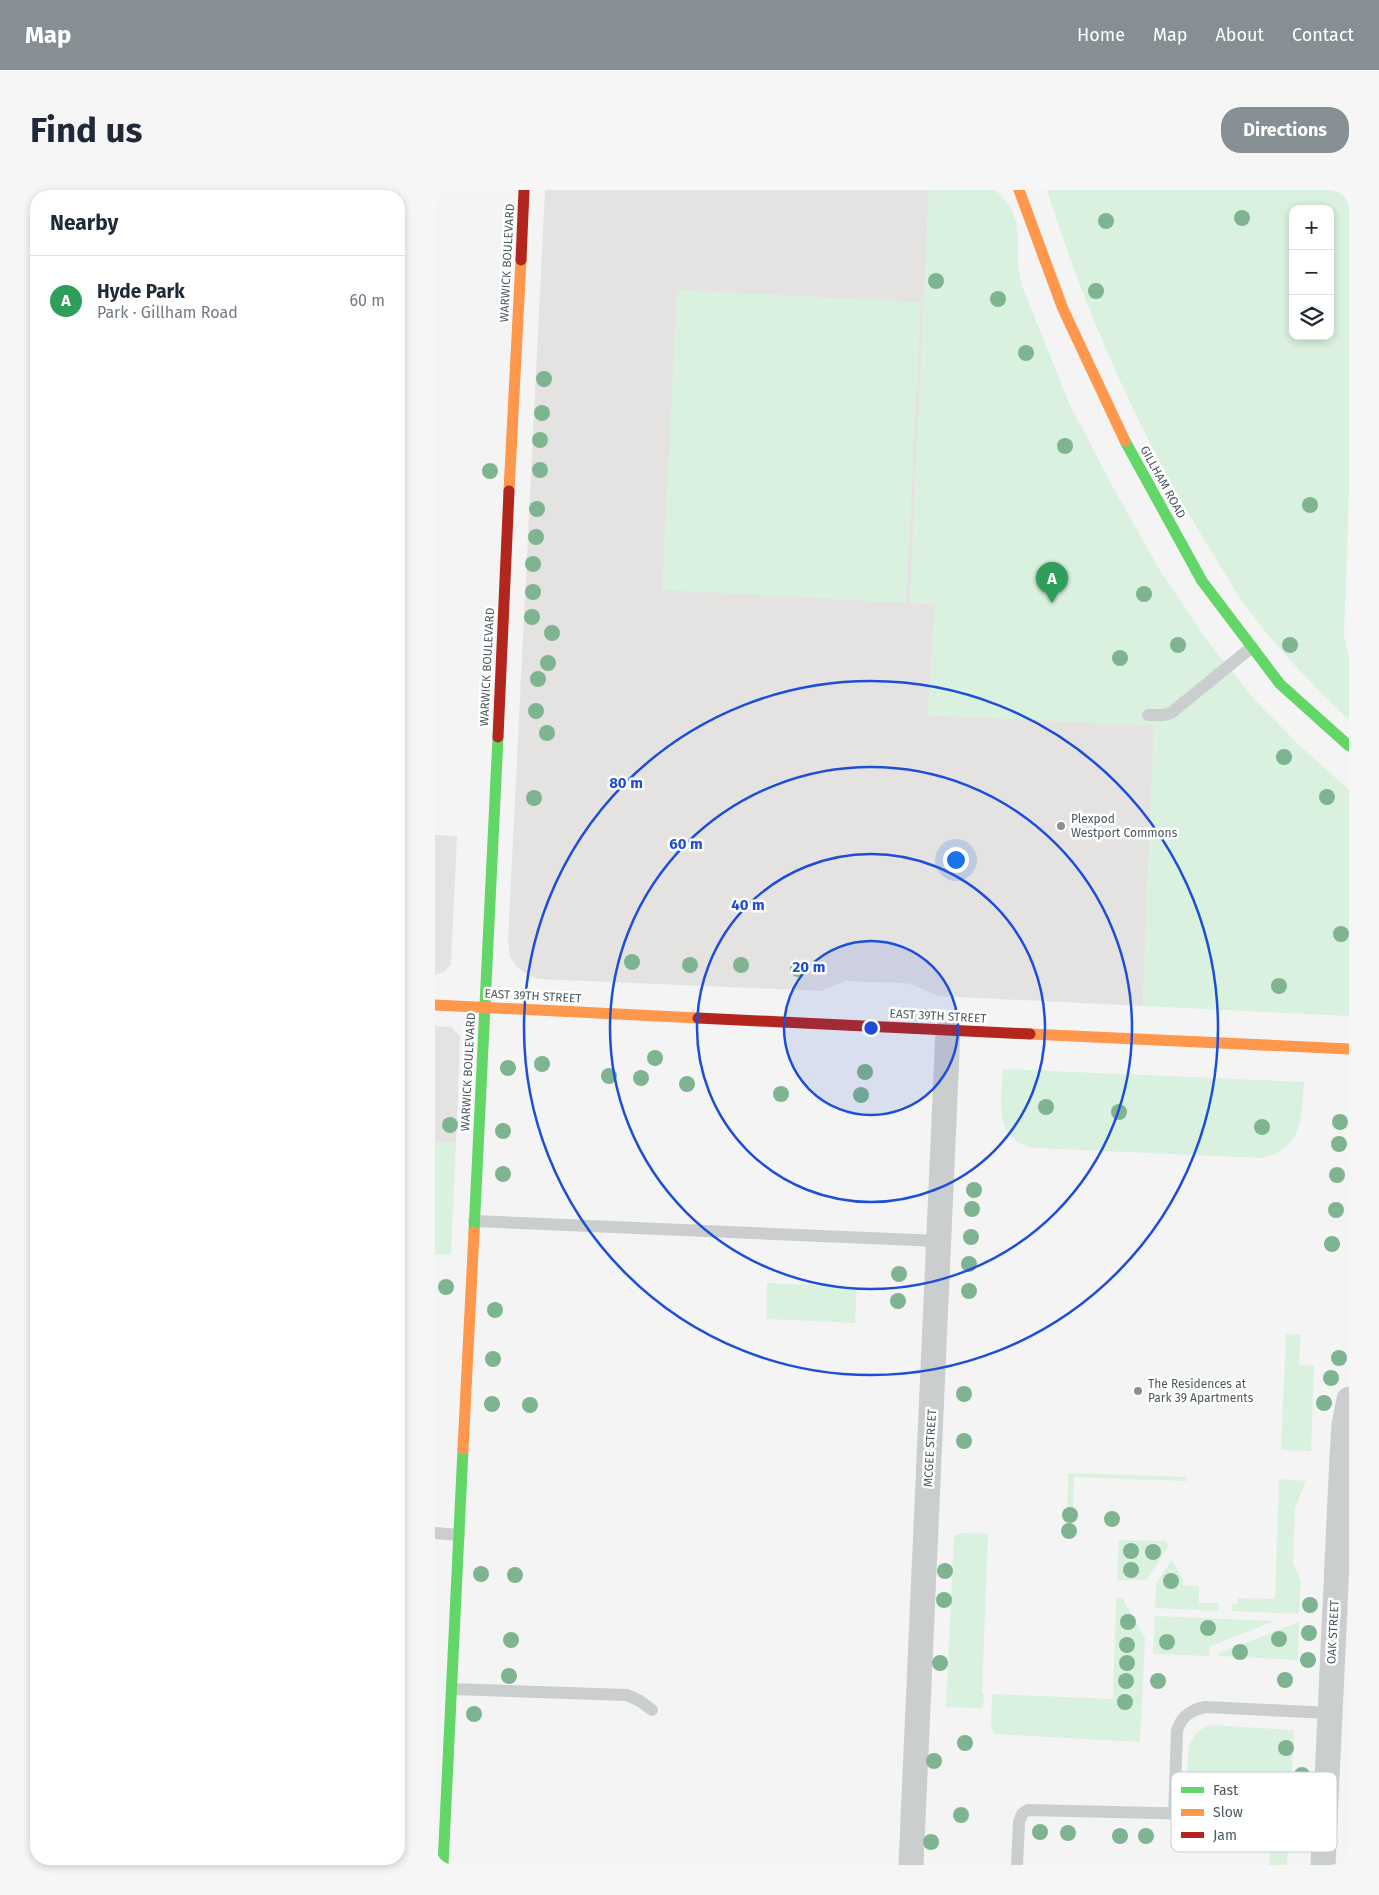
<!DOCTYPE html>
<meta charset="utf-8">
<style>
body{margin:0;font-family:"Fira Sans",sans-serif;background:#f6f6f7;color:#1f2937}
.controls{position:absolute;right:15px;top:15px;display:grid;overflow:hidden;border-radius:10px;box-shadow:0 2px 8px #0003}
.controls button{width:45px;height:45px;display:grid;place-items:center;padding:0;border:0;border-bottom:1px solid #e0e1e3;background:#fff;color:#1f2937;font:25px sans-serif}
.you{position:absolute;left:520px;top:669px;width:18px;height:18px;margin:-12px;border:4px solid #fff;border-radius:50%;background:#1a73e8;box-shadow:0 0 0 8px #1a73e833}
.badge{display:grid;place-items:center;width:32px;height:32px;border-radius:50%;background:#868f93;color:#fff;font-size:16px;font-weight:700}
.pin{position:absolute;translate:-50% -41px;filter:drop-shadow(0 1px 2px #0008)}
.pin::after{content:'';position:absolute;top:26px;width:18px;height:15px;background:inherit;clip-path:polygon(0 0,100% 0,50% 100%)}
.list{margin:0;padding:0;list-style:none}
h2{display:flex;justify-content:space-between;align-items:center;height:65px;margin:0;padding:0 20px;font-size:21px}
h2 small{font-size:16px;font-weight:400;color:#747a83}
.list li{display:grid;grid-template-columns:32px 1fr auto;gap:15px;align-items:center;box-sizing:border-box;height:90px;padding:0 20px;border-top:1px solid #e0e1e3}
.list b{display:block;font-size:19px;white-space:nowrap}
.list p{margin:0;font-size:16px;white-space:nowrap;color:#747a83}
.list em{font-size:16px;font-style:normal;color:#747a83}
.icon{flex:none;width:28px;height:28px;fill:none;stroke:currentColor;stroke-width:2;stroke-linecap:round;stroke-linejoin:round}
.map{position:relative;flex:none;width:914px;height:1675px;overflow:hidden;border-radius:20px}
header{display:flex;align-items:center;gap:30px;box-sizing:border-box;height:70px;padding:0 25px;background:#868f93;color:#fff}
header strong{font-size:24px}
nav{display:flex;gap:28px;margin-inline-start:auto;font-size:18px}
.intro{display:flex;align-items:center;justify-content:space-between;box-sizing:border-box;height:120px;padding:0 30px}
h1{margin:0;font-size:35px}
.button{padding:12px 22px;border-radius:20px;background:#868f93;color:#fff;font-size:18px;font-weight:700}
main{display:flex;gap:30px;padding:0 30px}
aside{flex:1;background:#fff;border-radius:20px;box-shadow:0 2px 8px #0003}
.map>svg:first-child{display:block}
</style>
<header>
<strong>Map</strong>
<nav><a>Home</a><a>Map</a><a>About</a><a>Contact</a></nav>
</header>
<div class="intro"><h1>Find us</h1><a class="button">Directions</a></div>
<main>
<aside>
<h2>Nearby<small></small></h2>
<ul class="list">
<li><span class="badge" style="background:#2e9e5b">A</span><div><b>Hyde Park</b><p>Park · Gillham Road</p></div><em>60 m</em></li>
</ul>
</aside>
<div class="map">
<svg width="914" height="1675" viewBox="0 0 914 1675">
<rect width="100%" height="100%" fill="#f4f4f4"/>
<!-- commercial -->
<path fill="#e4e3e2" d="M110,0H494L475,413L500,414L493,525L719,535L708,816L503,806L476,794L468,793L410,791L386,801L104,789L95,786L83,778L75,767L73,751Z
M0,645L22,646L16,774L10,781L4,784H0Z
M0,836L16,837L25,846L21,953L0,952Z"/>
<!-- green -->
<path fill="#daf1df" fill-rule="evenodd" d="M494,0H561L576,18L581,31L583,45V74L587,96L634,213L679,299L727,384L772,450L819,509L864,555L914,600V826L708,816L719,536L493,525L500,414L475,413Z
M612,0H914V301L909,445L914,469V530C876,493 838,455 808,412C797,396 788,380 778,364C706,249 653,129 612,0ZM858,19H895V146H858Z
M242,100L486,112L471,413L231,400L227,402Z
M568,879L869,892C867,927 867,961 826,968L601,958C557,951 566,912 568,879Z
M0,952L21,953L16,1065L0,1064Z
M332,1093L422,1097L420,1133L331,1129Z
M851,1144L866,1145L864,1175L879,1176L876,1261L846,1260Z
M633,1283L752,1287V1291L639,1287L638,1320L632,1321Z
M844,1289L871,1291L860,1318L858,1372L866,1391L864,1424L797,1421V1414H802L803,1408L840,1409Z
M527,1343L553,1344L547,1504H549L548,1518L511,1517L519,1346Z
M684,1350L731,1351L734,1356L711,1390H682Z
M737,1370L748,1390V1395L764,1396V1413H784V1421L720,1418L721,1393Z
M681,1408H687L710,1448L705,1552L559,1544L556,1538L557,1504L678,1509Z
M720,1426L840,1431L775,1456L774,1466L718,1464Z
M864,1432L863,1470L784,1466V1463Z
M776,1535L859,1540L856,1610C832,1610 768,1615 756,1594C750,1585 753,1573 753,1563C754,1549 763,1539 776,1535Z
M842,1647H854L852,1675H834L836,1653Z"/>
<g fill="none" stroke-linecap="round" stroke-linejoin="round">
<!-- lane -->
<path stroke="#cbcecf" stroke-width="12" d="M713,525H729L736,523L817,457
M39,1031L504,1051
M0,1343L24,1345
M17,1499L192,1505L205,1511L217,1520
M739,1625L742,1541C746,1527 755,1520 770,1517L895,1523
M582,1675L584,1632L587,1624L593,1620L890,1627"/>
<!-- street -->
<path stroke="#cbcecf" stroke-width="25" d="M476,1675L513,840
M888,1675L907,1266L909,1235L914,1209"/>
<!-- fast -->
<path stroke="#63d668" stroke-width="11" d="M690,251L767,391L845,494L914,556
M39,1042L63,547
M8,1675L28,1259"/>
<!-- slow -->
<path stroke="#ff974d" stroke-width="11" d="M584,0L628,119L690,251
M74,301L86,70
M0,815L263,828
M595,844L914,859
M28,1259L39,1042"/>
<!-- jam -->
<path stroke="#b3261e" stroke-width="11" d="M86,70L89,0
M63,547L74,301
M263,828L595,844"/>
</g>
<!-- trees -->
<g fill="#7eb490">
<circle cx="807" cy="28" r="8"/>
<circle cx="671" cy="31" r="8"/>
<circle cx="501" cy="91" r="8"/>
<circle cx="661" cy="101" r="8"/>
<circle cx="563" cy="109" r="8"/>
<circle cx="591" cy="163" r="8"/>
<circle cx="109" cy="189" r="8"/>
<circle cx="107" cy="223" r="8"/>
<circle cx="105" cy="250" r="8"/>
<circle cx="630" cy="256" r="8"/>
<circle cx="105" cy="280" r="8"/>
<circle cx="55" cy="281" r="8"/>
<circle cx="875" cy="315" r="8"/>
<circle cx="102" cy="319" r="8"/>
<circle cx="101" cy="347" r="8"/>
<circle cx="98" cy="374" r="8"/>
<circle cx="98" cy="402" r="8"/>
<circle cx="709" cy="404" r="8"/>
<circle cx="97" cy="427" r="8"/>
<circle cx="117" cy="443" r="8"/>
<circle cx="743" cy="455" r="8"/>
<circle cx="855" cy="455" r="8"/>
<circle cx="685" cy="468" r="8"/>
<circle cx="113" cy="473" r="8"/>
<circle cx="103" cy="489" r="8"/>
<circle cx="101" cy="521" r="8"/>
<circle cx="112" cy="543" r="8"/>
<circle cx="849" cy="567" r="8"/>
<circle cx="892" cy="607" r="8"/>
<circle cx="99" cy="608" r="8"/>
<circle cx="906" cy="744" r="8"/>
<circle cx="197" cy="772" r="8"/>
<circle cx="255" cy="775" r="8"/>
<circle cx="306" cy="775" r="8"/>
<circle cx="363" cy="779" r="8"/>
<circle cx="844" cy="796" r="8"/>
<circle cx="220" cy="868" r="8"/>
<circle cx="107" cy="874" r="8"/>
<circle cx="73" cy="878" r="8"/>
<circle cx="430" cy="882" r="8"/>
<circle cx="174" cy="886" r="8"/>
<circle cx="206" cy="888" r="8"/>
<circle cx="252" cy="894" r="8"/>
<circle cx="346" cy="904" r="8"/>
<circle cx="426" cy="905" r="8"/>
<circle cx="611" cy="917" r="8"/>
<circle cx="684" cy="922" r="8"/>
<circle cx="905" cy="932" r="8"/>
<circle cx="15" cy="935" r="8"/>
<circle cx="827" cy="937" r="8"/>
<circle cx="68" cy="941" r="8"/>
<circle cx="904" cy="954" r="8"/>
<circle cx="68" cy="984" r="8"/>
<circle cx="902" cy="985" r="8"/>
<circle cx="539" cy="1000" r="8"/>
<circle cx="537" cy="1019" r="8"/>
<circle cx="901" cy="1020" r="8"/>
<circle cx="536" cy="1047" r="8"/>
<circle cx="897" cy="1054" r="8"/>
<circle cx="534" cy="1074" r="8"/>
<circle cx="464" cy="1084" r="8"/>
<circle cx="11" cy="1097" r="8"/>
<circle cx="534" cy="1101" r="8"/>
<circle cx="463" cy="1111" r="8"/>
<circle cx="60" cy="1120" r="8"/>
<circle cx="904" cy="1168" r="8"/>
<circle cx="58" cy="1169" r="8"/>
<circle cx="896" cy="1188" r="8"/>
<circle cx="529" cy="1204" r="8"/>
<circle cx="889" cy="1213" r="8"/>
<circle cx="57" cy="1214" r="8"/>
<circle cx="95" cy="1215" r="8"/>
<circle cx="529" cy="1251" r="8"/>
<circle cx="635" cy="1325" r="8"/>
<circle cx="677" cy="1329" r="8"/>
<circle cx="634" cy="1341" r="8"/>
<circle cx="696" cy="1361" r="8"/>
<circle cx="718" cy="1362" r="8"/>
<circle cx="696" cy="1380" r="8"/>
<circle cx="510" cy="1381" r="8"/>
<circle cx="46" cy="1384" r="8"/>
<circle cx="80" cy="1385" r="8"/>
<circle cx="736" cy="1391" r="8"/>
<circle cx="509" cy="1410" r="8"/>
<circle cx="875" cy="1415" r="8"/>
<circle cx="693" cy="1432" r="8"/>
<circle cx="773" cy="1438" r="8"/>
<circle cx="874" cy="1443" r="8"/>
<circle cx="844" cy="1449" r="8"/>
<circle cx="76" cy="1450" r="8"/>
<circle cx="732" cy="1452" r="8"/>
<circle cx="692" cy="1455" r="8"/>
<circle cx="805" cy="1462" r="8"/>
<circle cx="873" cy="1470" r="8"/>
<circle cx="505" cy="1473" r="8"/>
<circle cx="692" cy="1473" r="8"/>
<circle cx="74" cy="1486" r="8"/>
<circle cx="850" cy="1490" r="8"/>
<circle cx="691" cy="1491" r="8"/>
<circle cx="723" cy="1491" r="8"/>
<circle cx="690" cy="1512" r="8"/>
<circle cx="39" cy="1524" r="8"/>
<circle cx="530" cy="1553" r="8"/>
<circle cx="851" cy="1558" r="8"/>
<circle cx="499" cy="1571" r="8"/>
<circle cx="867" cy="1585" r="8"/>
<circle cx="526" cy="1625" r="8"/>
<circle cx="605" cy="1642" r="8"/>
<circle cx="633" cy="1643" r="8"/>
<circle cx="685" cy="1646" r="8"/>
<circle cx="711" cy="1646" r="8"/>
<circle cx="496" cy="1652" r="8"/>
</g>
<!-- distance rings -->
<circle cx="436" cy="838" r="87" fill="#1d4ed8" fill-opacity=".12"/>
<g fill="none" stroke="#1d4ed8" stroke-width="2.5">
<circle cx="436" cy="838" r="87"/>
<circle cx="436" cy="838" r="174"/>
<circle cx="436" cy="838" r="261"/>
<circle cx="436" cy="838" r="347"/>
</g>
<!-- markers -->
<g fill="#868f93" stroke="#fff" stroke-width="2">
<circle cx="626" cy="636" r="5"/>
<circle cx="703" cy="1201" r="5"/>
</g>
<g text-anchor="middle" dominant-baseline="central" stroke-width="5" stroke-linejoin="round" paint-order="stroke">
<!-- street labels -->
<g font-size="12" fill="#4b595f" stroke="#fff">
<text transform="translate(72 73) rotate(-87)">WARWICK BOULEVARD</text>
<text transform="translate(728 292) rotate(61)">GILLHAM ROAD</text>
<text transform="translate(52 477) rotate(-87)">WARWICK BOULEVARD</text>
<text transform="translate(98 806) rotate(3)">EAST 39TH STREET</text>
<text transform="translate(503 826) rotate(3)">EAST 39TH STREET</text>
<text transform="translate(33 882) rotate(-87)">WARWICK BOULEVARD</text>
<text transform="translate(495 1258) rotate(-87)">MCGEE STREET</text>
<text transform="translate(898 1442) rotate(-87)">OAK STREET</text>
</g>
<!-- poi labels -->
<g font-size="12" fill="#4b595f" stroke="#fff" text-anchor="start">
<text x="636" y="629">Plexpod<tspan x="636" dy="14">Westport Commons</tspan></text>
<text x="713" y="1194">The Residences at<tspan x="713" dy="14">Park 39 Apartments</tspan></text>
</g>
</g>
<!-- legend -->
<rect x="736" y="1582" width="166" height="80" rx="8" fill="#fff" stroke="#c9cdcf" stroke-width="1"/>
<rect x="746" y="1597" width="23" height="6" fill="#63d668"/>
<rect x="746" y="1619" width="23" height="7" fill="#ff974d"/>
<rect x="746" y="1642" width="23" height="6" fill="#b3261e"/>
<g font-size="14" fill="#4b595f">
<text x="778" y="1605">Fast</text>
<text x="778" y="1627">Slow</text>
<text x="778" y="1650">Jam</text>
</g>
<circle cx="436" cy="838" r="8" fill="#1d4ed8" stroke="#fff" stroke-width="2.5"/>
<g font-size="15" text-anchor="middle" font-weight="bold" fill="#1d4ed8" stroke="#fff" stroke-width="5" stroke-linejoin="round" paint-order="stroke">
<text x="191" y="598">80 m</text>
<text x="251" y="659">60 m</text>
<text x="313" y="720">40 m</text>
<text x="374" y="782">20 m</text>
</g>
</svg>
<div class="controls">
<button>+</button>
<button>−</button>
<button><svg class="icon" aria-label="layers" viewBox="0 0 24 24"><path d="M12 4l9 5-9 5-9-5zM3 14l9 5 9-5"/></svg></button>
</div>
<div class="you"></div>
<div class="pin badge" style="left:617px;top:413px;background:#2e9e5b">A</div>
</div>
</main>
